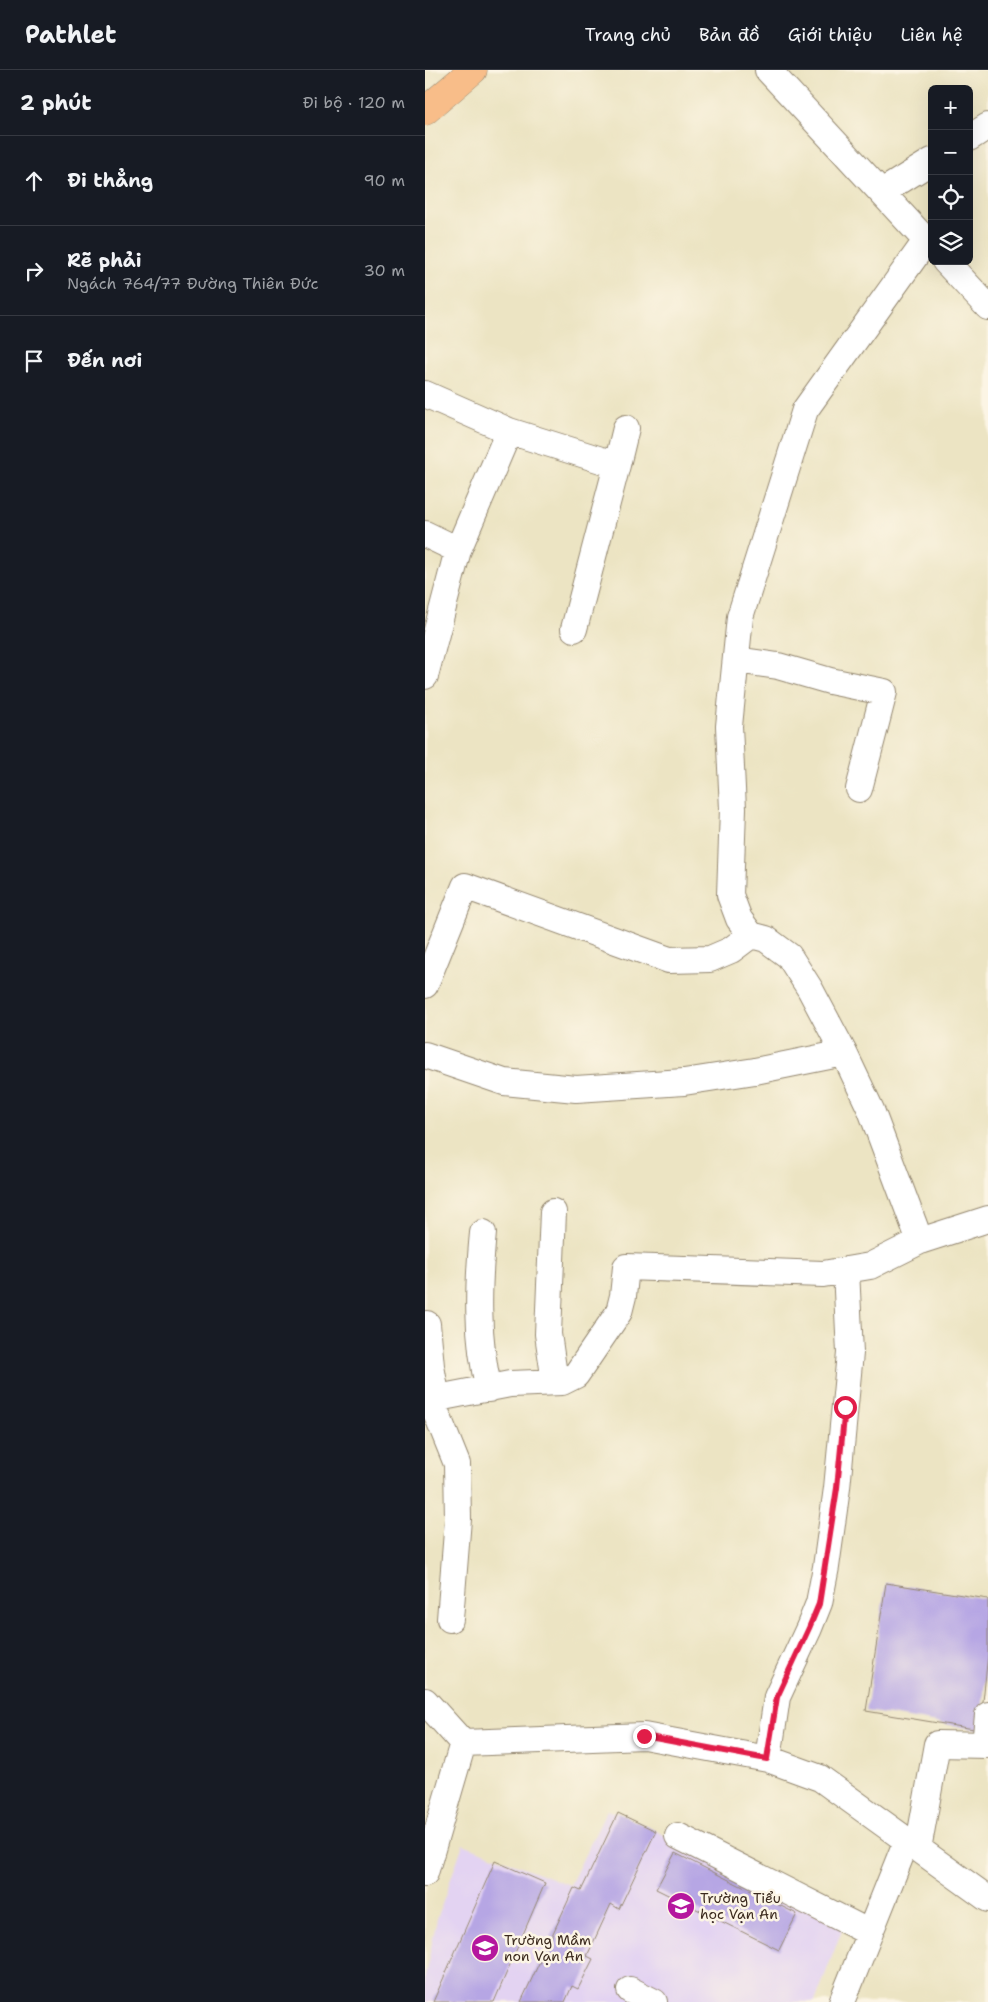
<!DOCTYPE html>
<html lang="vi">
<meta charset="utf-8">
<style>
body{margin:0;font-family:"Shantell Sans",sans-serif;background:#242831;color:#f1f3f6}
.controls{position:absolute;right:15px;top:15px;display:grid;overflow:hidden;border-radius:8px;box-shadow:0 5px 20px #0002}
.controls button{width:45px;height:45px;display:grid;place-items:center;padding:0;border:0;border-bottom:1px solid #363941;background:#171b24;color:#f1f3f6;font:25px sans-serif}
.stop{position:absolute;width:15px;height:15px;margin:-11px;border:4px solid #e11d48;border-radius:50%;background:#fff}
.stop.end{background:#e11d48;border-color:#fff;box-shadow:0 1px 5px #0008}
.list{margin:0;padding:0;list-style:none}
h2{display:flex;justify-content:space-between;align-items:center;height:65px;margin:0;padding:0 20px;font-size:21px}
h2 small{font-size:16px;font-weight:400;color:#9ea1a6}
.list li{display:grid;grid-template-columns:32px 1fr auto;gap:15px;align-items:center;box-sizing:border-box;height:90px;padding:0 20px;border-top:1px solid #363941}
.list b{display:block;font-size:19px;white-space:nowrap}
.list p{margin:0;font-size:16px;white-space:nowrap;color:#9ea1a6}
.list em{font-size:16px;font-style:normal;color:#9ea1a6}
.icon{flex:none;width:28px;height:28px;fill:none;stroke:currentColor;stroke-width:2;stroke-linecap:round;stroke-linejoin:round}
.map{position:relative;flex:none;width:563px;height:1932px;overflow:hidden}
header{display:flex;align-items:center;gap:30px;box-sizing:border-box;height:70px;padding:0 25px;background:#171b24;border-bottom:1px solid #363941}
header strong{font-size:24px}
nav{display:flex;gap:28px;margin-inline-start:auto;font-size:18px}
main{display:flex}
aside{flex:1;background:#171b24}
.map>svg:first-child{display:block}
</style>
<header>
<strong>Pathlet</strong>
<nav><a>Trang chủ</a><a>Bản đồ</a><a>Giới thiệu</a><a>Liên hệ</a></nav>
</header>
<main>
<aside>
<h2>2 phút<small>Đi bộ · 120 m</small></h2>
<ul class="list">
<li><svg class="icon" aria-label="ahead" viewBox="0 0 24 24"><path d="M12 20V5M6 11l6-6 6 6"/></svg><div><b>Đi thẳng</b></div><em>90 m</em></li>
<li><svg class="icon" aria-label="right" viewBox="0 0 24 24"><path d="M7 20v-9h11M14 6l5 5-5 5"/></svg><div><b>Rẽ phải</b><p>Ngách 764/77 Đường Thiên Đức</p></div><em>30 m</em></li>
<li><svg class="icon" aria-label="arrive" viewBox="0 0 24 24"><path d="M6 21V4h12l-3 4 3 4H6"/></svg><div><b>Đến nơi</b></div></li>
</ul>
</aside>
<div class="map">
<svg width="563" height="1932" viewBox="0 0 563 1932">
<rect width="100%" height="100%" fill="#fcf5e5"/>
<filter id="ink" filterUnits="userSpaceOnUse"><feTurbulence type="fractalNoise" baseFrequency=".02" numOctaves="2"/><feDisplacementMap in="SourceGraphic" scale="10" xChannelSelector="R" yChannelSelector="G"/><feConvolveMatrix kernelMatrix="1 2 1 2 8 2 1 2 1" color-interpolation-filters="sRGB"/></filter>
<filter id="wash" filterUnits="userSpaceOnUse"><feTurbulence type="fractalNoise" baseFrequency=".0096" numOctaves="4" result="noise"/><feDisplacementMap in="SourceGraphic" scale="20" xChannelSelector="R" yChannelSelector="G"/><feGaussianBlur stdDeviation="1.12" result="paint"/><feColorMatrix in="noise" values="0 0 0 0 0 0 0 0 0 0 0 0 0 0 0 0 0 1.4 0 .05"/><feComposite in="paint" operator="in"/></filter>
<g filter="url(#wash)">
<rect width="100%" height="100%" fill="#ece4c3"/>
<!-- built -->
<path fill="#e3d3f2" d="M182,1740L193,1743L231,1761L418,1857L390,1932H0V1906L12,1849L38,1774L145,1815Z"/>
<g id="blocks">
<!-- building -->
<path fill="#b6a6e4" d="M461,1513L563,1529V1584L555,1660L441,1641Z
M193,1743L231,1761L194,1839L186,1834L162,1886L168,1889L153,1919L147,1916L140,1932H96L149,1818L156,1821Z
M250,1783L372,1844L354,1880L231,1819Z
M70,1791L120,1813L69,1932H8Z"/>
</g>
</g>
<g filter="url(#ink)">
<use href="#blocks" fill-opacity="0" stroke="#948770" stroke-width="1"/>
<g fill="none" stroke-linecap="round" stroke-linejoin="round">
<defs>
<path id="minor" d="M343,0L507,177
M544,68L563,56
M457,122L507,91
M520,191L563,237
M0,324L84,361L33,480L0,606
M84,361L192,395L201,358
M0,464L33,480
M149,559L192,395
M311,590L353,596L405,611L459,622L434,719
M0,915L40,816L244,890L285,889L306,880L326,865
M0,985L79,1012L151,1019L259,1012L330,1001L419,983
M128,1142L123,1264L130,1312
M58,1163C53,1215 51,1268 64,1319
M495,1171L446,1040L419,983L385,919L364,886L341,869L326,865L314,849L305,825L308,739L304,656L315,547L380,340L501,171
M2,1254L6,1296L12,1330
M7,1332L32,1394L33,1449L25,1549
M0,1336L18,1327L85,1314L137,1312L151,1305L194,1242L198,1226L201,1197L398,1204L445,1196L495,1171L563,1149
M0,1631L38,1673
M38,1673L219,1666L343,1689L395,1708L563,1829
M560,1675L563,1645
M343,1689L352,1627L384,1558L394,1533L401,1497L412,1418L425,1283L421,1200
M253,1766L445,1863
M493,1779L512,1674L563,1675
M0,1803L38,1673
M205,1920L229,1932
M417,1932L482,1770"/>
<path id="major" d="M0,41L48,0"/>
</defs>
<!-- minor casing -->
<use href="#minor" stroke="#948770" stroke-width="28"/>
<!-- major casing -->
<use href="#major" stroke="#948770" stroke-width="29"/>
<!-- minor -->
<use href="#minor" stroke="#fff" stroke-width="26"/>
<!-- major -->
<use href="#major" stroke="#f8bd89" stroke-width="28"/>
</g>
</g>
<g fill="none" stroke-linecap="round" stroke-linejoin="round" filter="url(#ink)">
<!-- route -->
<path stroke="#e11d48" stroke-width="6" d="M219,1666L342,1689L352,1627L384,1558L394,1534L412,1418L420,1337"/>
</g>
<!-- icons -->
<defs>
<symbol id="school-disc" viewBox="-11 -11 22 22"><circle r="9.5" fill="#b5179e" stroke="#fcf5e5"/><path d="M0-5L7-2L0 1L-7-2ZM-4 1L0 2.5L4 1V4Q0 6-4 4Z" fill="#fff"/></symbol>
</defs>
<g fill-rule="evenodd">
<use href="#school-disc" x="240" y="1820" width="32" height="32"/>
<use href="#school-disc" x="44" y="1862" width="32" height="32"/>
</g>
<g text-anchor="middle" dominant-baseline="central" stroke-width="5" stroke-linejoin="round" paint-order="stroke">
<!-- poi labels -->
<g font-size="14" fill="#3b2a1e" stroke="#fcf5e5" text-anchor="start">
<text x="275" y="1828">Trường Tiểu<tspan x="275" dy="16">học Vạn An</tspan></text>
<text x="79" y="1870">Trường Mầm<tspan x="79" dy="16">non Vạn An</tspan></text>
</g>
</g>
</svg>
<div class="controls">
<button>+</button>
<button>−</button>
<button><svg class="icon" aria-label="locate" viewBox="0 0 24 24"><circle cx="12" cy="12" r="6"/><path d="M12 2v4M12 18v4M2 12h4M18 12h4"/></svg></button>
<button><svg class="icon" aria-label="layers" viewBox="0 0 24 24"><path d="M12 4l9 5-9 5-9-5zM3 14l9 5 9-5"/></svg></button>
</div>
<div class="stop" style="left:420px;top:1337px"></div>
<div class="stop end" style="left:219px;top:1666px"></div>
</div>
</main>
